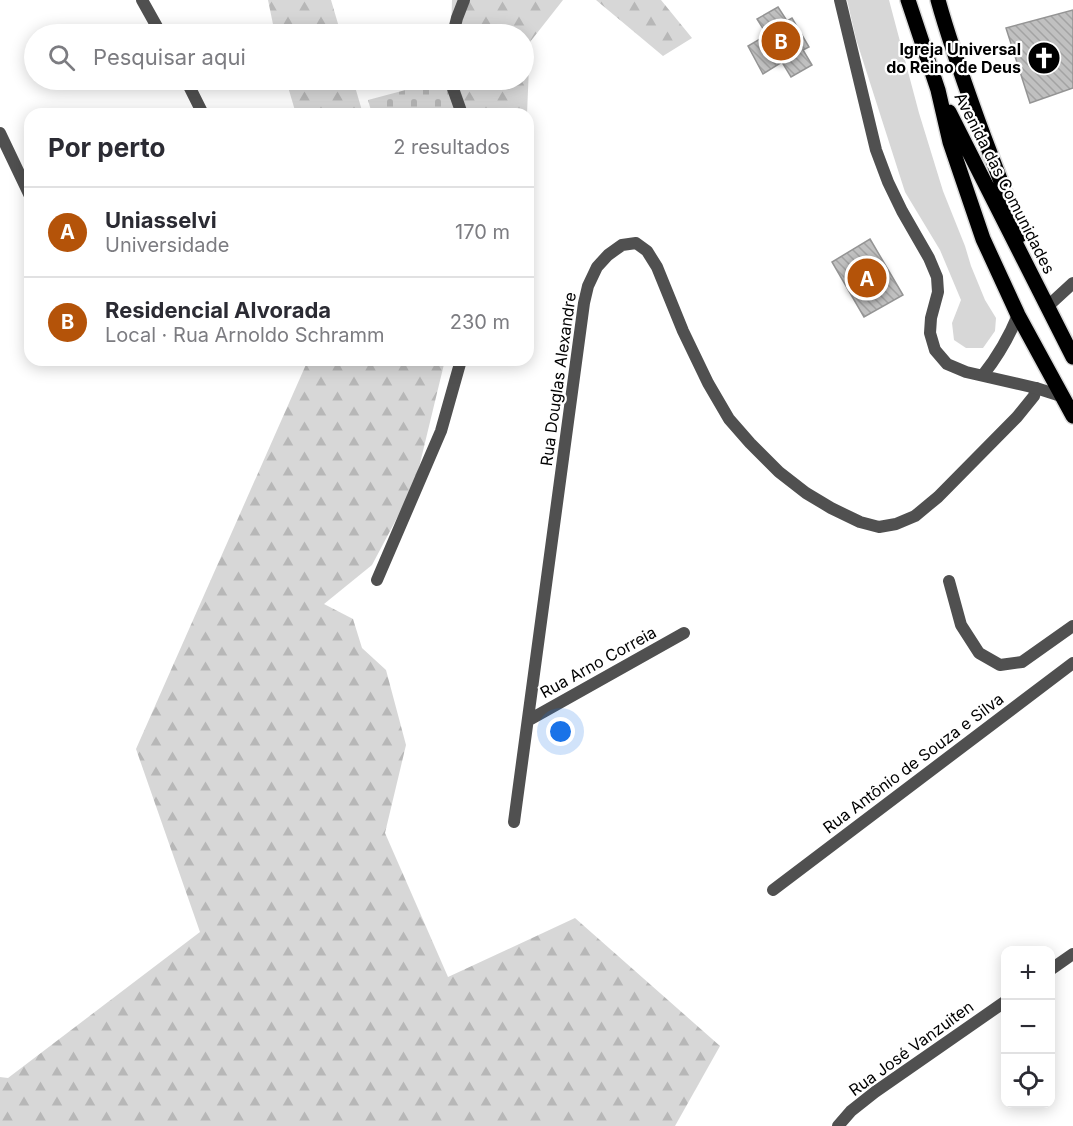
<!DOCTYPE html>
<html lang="pt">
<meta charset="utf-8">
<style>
body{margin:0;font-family:Inter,sans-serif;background:#f7f7f7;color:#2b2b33}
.controls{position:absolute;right:18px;bottom:18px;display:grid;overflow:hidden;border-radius:12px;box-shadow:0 3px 15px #0003}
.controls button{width:54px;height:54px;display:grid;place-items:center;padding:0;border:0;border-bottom:2px solid #e1e1e2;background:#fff;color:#2b2b33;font:30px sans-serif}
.you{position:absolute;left:561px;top:732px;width:21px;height:21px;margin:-15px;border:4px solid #fff;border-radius:50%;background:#1a73e8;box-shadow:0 0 0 9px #1a73e833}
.badge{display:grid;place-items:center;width:39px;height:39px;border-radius:50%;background:#b45309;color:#fff;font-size:20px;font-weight:700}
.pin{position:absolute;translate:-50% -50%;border:3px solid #fff;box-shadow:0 2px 6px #0006}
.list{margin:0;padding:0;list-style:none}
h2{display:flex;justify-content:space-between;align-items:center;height:78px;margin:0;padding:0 24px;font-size:26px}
h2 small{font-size:20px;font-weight:400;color:#7c7c81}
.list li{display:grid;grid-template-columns:39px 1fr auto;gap:18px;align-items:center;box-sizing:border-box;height:90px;padding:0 24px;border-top:2px solid #e1e1e2}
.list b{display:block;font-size:22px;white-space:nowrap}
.list p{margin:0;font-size:20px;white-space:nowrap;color:#7c7c81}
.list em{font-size:20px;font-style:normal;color:#7c7c81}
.icon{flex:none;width:33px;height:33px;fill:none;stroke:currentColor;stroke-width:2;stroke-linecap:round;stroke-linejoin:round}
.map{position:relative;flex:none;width:1073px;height:1126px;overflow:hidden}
.search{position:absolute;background:#fff;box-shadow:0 3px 15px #0003;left:24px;top:24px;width:510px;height:66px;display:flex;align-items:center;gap:15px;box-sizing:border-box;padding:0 21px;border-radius:33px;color:#7c7c81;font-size:22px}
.panel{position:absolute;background:#fff;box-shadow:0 3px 15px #0003;left:24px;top:108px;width:510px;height:258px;border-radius:18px}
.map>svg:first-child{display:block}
</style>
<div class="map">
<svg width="1073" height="1126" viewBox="0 0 1073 1126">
<defs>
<pattern id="forest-firs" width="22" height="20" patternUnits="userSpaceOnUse" patternTransform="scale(1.5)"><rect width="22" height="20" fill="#d7d7d7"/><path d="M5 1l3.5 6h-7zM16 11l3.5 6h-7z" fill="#b7b7b7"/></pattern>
<pattern id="cemetery-stones" width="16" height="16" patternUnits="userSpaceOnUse" patternTransform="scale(1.5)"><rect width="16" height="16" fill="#d7d7d7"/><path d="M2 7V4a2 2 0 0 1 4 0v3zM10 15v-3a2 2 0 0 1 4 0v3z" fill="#b7b7b7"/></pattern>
<pattern id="building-back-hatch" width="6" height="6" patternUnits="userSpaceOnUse" patternTransform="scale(1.5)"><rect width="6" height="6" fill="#c0c0c0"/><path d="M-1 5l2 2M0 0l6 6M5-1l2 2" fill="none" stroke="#a3a3a3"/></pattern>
</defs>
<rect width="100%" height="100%" fill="#fff"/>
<!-- grass -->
<path fill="#d7d7d7" d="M847,0H889L919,113L943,191L965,246L971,266L985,300L996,318L995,331L983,348H966L954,340L952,323L961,300L940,250L905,192L856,39Z"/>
<!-- forest -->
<path fill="url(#forest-firs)" d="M268,0H331L341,34H275Z
M452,0H563L530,42L527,114H468L456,80H524V34H451Z
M596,0H661L692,38L663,56Z
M286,80H353L363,114H296Z
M308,360H445L415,484L372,565L324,604L353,619L362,648L386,670L406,745L385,833L448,977L575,918L720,1046L675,1126H0V1077L8,1078L200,932L136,749Z"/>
<!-- cemetery -->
<path fill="url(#cemetery-stones)" d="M443,80H447L456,114H372L368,100Z"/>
<!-- building -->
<path fill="url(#building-back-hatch)" stroke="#949494" stroke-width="1.5" d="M778,7L787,21L792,18L809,47L803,50L812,65L791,77L782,62L763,74L748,46L767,35L757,19Z
M1073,10V88L1030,103L1006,28Z
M870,239L903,295L864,317L832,262Z"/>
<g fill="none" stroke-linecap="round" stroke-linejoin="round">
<defs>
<path id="primary" d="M908,0L938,90L950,142L983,239L1018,315L1073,416
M938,0C949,40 963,79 977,118C991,157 1007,195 1020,235
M949,112L1073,357"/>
</defs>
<!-- primary casing -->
<use href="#primary" stroke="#dbdbdb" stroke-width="18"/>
<!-- service -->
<path stroke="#505050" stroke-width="12" d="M142,0L161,34
M453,34L457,18L464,0
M186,80L203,114
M450,80L462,114
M377,580L441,431L461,360
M949,581L961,625L979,653L1000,665L1022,662L1073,626"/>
<!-- minor -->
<path stroke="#505050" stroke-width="12" d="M0,133L30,196
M1048,306L1073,283
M529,720L684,633
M514,822L584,303L588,286L597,267L608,255L622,245L636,243L647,251L657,267L683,331L708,383L729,419L750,443L779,472L806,493L831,508L860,522L879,527L896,524L915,516L938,497L1017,417L1034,396L1036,388
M773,890L1073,663
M1050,970L1073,954
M838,1126L851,1111L875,1092L1006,1001"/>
<!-- tertiary -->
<path stroke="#505050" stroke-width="12" d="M840,0L876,150L888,182L902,211L929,258L937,277L938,292L931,318L930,333L935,350L947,364L966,372L1036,388L1061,396
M983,375C998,356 1009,337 1018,315"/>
<!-- primary -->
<use href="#primary" stroke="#000" stroke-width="15"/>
</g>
<!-- icons -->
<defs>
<symbol id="church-disc" viewBox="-11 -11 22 22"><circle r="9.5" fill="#000" stroke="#fff"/><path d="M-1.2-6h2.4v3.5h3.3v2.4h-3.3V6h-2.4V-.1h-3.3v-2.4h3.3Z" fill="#fff"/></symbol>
</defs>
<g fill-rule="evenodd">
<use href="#church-disc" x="1025" y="39" width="38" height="38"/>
</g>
<g text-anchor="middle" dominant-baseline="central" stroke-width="4.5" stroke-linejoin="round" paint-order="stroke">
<!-- poi labels -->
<g font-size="16" font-weight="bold" fill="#000" stroke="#fff" text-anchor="end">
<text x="1021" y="49">Igreja Universal<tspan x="1021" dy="18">do Reino de Deus</tspan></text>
</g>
<!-- street labels -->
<g font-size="16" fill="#000" stroke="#fff">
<text transform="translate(1005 183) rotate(63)">Avenida das Comunidades</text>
<text transform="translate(558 379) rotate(-82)">Rua Douglas Alexandre</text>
<text transform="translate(598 662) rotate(-29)">Rua Arno Correia</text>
<text transform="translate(913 763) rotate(-37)">Rua Antônio de Souza e Silva</text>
<text transform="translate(911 1048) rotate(-36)">Rua José Vanzuiten</text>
</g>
</g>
</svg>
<div class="controls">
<button>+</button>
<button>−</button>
<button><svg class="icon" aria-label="locate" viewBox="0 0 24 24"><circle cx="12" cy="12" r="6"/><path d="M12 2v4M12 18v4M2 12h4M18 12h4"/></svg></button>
</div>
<div class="you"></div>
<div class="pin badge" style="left:867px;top:278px">A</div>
<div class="pin badge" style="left:781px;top:41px">B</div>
<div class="search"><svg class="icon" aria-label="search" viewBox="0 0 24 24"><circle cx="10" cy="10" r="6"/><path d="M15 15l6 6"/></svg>Pesquisar aqui</div>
<section class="panel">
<h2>Por perto<small>2 resultados</small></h2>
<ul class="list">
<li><span class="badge">A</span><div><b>Uniasselvi</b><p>Universidade</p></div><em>170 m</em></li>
<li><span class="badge">B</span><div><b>Residencial Alvorada</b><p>Local · Rua Arnoldo Schramm</p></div><em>230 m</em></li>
</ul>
</section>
</div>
